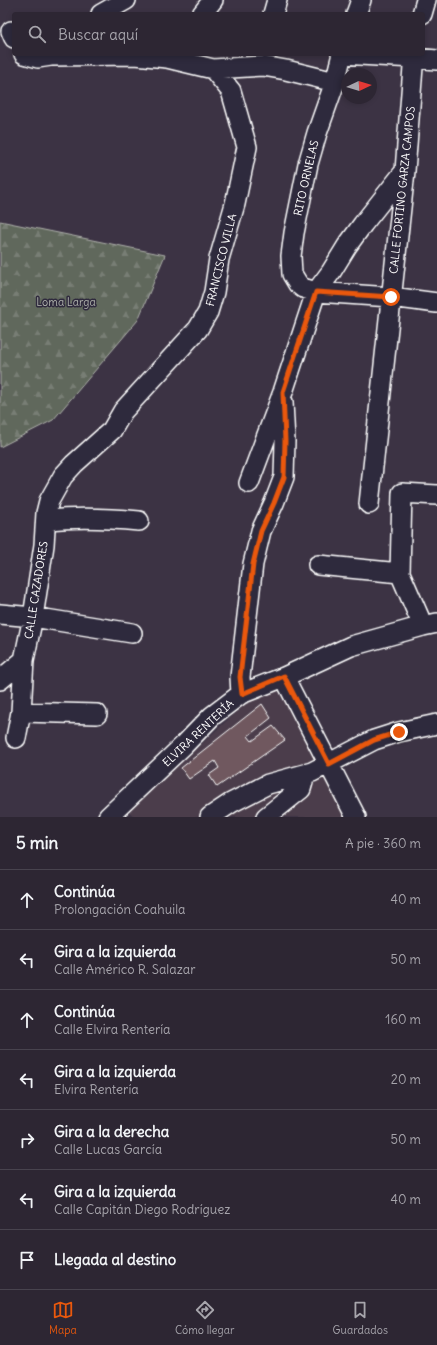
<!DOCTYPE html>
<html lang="es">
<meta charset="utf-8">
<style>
body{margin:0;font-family:Delius,sans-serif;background:#352e3b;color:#f1f3f6}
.compass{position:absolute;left:341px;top:68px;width:36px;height:36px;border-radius:50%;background:#2d2633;box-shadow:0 2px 6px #0003;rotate:86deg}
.stop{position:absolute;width:12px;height:12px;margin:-9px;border:3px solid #ea580c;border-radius:50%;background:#fff}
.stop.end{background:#ea580c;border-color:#fff;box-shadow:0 1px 4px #0008}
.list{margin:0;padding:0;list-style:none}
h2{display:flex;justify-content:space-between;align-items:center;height:52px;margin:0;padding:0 16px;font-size:17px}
h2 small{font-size:13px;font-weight:400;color:#a7a5ac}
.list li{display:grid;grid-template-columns:26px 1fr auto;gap:12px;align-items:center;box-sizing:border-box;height:60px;padding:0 16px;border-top:1px solid #48434e}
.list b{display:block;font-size:15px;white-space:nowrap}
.list p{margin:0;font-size:13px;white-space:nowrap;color:#a7a5ac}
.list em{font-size:13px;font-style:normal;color:#a7a5ac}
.icon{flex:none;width:22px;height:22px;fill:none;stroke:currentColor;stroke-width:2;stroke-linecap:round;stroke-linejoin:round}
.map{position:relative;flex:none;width:437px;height:817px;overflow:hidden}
.search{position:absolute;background:#2d2633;box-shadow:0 2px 6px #0003;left:12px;right:12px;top:12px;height:44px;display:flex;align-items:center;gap:10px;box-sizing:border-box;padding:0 14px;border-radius:4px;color:#a7a5ac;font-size:15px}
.sheet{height:472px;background:#2d2633}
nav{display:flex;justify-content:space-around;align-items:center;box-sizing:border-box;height:56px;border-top:1px solid #48434e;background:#2d2633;font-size:11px;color:#a7a5ac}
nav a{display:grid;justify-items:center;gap:2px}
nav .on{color:#ea580c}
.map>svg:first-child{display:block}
</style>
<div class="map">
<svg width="437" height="817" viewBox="0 0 437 817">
<defs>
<pattern id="forest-firs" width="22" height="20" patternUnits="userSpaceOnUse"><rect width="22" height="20" fill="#60675b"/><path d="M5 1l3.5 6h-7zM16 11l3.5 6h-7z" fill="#787e74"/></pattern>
</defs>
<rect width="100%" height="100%" fill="#3c3344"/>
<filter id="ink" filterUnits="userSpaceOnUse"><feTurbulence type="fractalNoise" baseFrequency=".025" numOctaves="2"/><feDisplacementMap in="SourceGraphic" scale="8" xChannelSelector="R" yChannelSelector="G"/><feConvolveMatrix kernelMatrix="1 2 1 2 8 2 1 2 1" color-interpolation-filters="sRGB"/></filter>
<g filter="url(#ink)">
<!-- built -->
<path fill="#4b3e4c" d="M277,688L349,817H135L128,811L244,705Z"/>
<!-- forest -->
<path fill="url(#forest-firs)" stroke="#b0b3ad" d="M0,221L165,255L138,320L53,420L0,447Z"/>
<!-- building -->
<path fill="#6f595f" stroke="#fff" d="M262,704L271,718L248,736L252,741L273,726L285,740L217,787L209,775L219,768L215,761L189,779L181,768Z"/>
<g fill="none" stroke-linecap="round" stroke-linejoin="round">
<defs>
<path id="minor" d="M101,14L126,0
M202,14L213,0
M273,14L277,0
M356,14L361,0
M422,14L426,0
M11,31L14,38
M24,54L38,58L51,56L135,55L167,58L213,69L263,66L286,70L335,82
M341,54L414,58L437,60
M342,54L335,82L317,133L308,164L294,233L291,256L292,274L298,284L303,288L316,292L391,297L437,303
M249,483L283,392L316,292L331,272L347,246L363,224L405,171
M369,504L405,171L414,54
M47,520C79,517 107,518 139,521
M318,565L400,573
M0,614L33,617L132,633
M423,626L400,573L402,493L437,495
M284,677L356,817
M0,680L24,660
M241,694L240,677L253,564L261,531L274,503L284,477L285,441L283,402
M21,712L97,714
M16,738L21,712L24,660L33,617L44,545L46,513L49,501L63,476L74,464L112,430L123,411L198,329L208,312L214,292L219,259L235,204L247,147L231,91L213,69
M108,817L184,745L212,716L241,694L284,677L351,646L423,626L437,623
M210,817L231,803L268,784L312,772L374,740L399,732L437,724
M266,817L301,789L303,782V775"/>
</defs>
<!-- minor casing -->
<use href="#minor" stroke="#fff" stroke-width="22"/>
<!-- minor -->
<use href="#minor" stroke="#2f2a3d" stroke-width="19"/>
</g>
</g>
<g fill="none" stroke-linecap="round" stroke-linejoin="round" filter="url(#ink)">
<!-- route -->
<path stroke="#ea580c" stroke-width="5" d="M391,297L316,292L283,392L285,441L284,477L274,503L261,531L253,564L240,677L242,694L284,676L329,764L374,740L399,732"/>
</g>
<g text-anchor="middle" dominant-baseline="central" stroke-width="3" stroke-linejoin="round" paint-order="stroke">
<!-- street labels -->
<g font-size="11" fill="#fff" stroke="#2f2a3d">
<text transform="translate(306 178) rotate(-77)">RITO ORNELAS</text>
<text transform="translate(402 190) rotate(-84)">CALLE FORTINO GARZA CAMPOS</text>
<text transform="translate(221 260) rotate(-76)">FRANCISCO VILLA</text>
<text transform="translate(36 590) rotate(-81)">CALLE CAZADORES</text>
<text transform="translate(198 733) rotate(-43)">ELVIRA RENTERÍA</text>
</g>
<!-- park labels -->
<g font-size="11" fill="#b0b3ad" stroke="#2f2a3d">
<text x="66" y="302">Loma Larga</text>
</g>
</g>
</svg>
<svg class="compass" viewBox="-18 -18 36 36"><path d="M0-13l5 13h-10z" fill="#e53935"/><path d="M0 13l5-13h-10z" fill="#a7a5ac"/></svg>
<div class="stop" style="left:391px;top:297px"></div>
<div class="stop end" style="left:399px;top:732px"></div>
<div class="search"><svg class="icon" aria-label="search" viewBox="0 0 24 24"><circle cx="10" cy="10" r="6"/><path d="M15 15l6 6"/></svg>Buscar aquí</div>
</div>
<section class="sheet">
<h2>5 min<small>A pie · 360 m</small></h2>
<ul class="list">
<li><svg class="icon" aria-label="ahead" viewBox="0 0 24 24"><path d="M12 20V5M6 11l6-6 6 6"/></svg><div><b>Continúa</b><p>Prolongación Coahuila</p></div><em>40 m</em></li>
<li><svg class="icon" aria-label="left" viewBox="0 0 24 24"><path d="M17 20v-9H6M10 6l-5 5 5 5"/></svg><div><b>Gira a la izquierda</b><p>Calle Américo R. Salazar</p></div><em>50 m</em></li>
<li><svg class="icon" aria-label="ahead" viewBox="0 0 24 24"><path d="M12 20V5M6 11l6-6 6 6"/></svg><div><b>Continúa</b><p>Calle Elvira Rentería</p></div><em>160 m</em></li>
<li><svg class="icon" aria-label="left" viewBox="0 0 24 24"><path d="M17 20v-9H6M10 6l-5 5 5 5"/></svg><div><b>Gira a la izquierda</b><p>Elvira Rentería</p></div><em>20 m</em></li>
<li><svg class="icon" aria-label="right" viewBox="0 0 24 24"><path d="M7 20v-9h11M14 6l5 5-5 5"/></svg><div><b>Gira a la derecha</b><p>Calle Lucas García</p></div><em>50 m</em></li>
<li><svg class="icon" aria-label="left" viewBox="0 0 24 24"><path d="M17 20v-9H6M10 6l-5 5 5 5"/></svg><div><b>Gira a la izquierda</b><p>Calle Capitán Diego Rodríguez</p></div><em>40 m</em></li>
<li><svg class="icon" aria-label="arrive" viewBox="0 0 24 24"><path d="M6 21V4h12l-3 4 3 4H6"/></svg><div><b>Llegada al destino</b></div></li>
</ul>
</section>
<nav>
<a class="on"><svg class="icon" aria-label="map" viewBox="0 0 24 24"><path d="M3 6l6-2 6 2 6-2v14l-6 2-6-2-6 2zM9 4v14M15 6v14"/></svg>Mapa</a>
<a><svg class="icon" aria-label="directions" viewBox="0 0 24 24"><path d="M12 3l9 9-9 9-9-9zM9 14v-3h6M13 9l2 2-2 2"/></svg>Cómo llegar</a>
<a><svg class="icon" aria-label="saved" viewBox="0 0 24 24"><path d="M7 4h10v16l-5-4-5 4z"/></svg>Guardados</a>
</nav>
